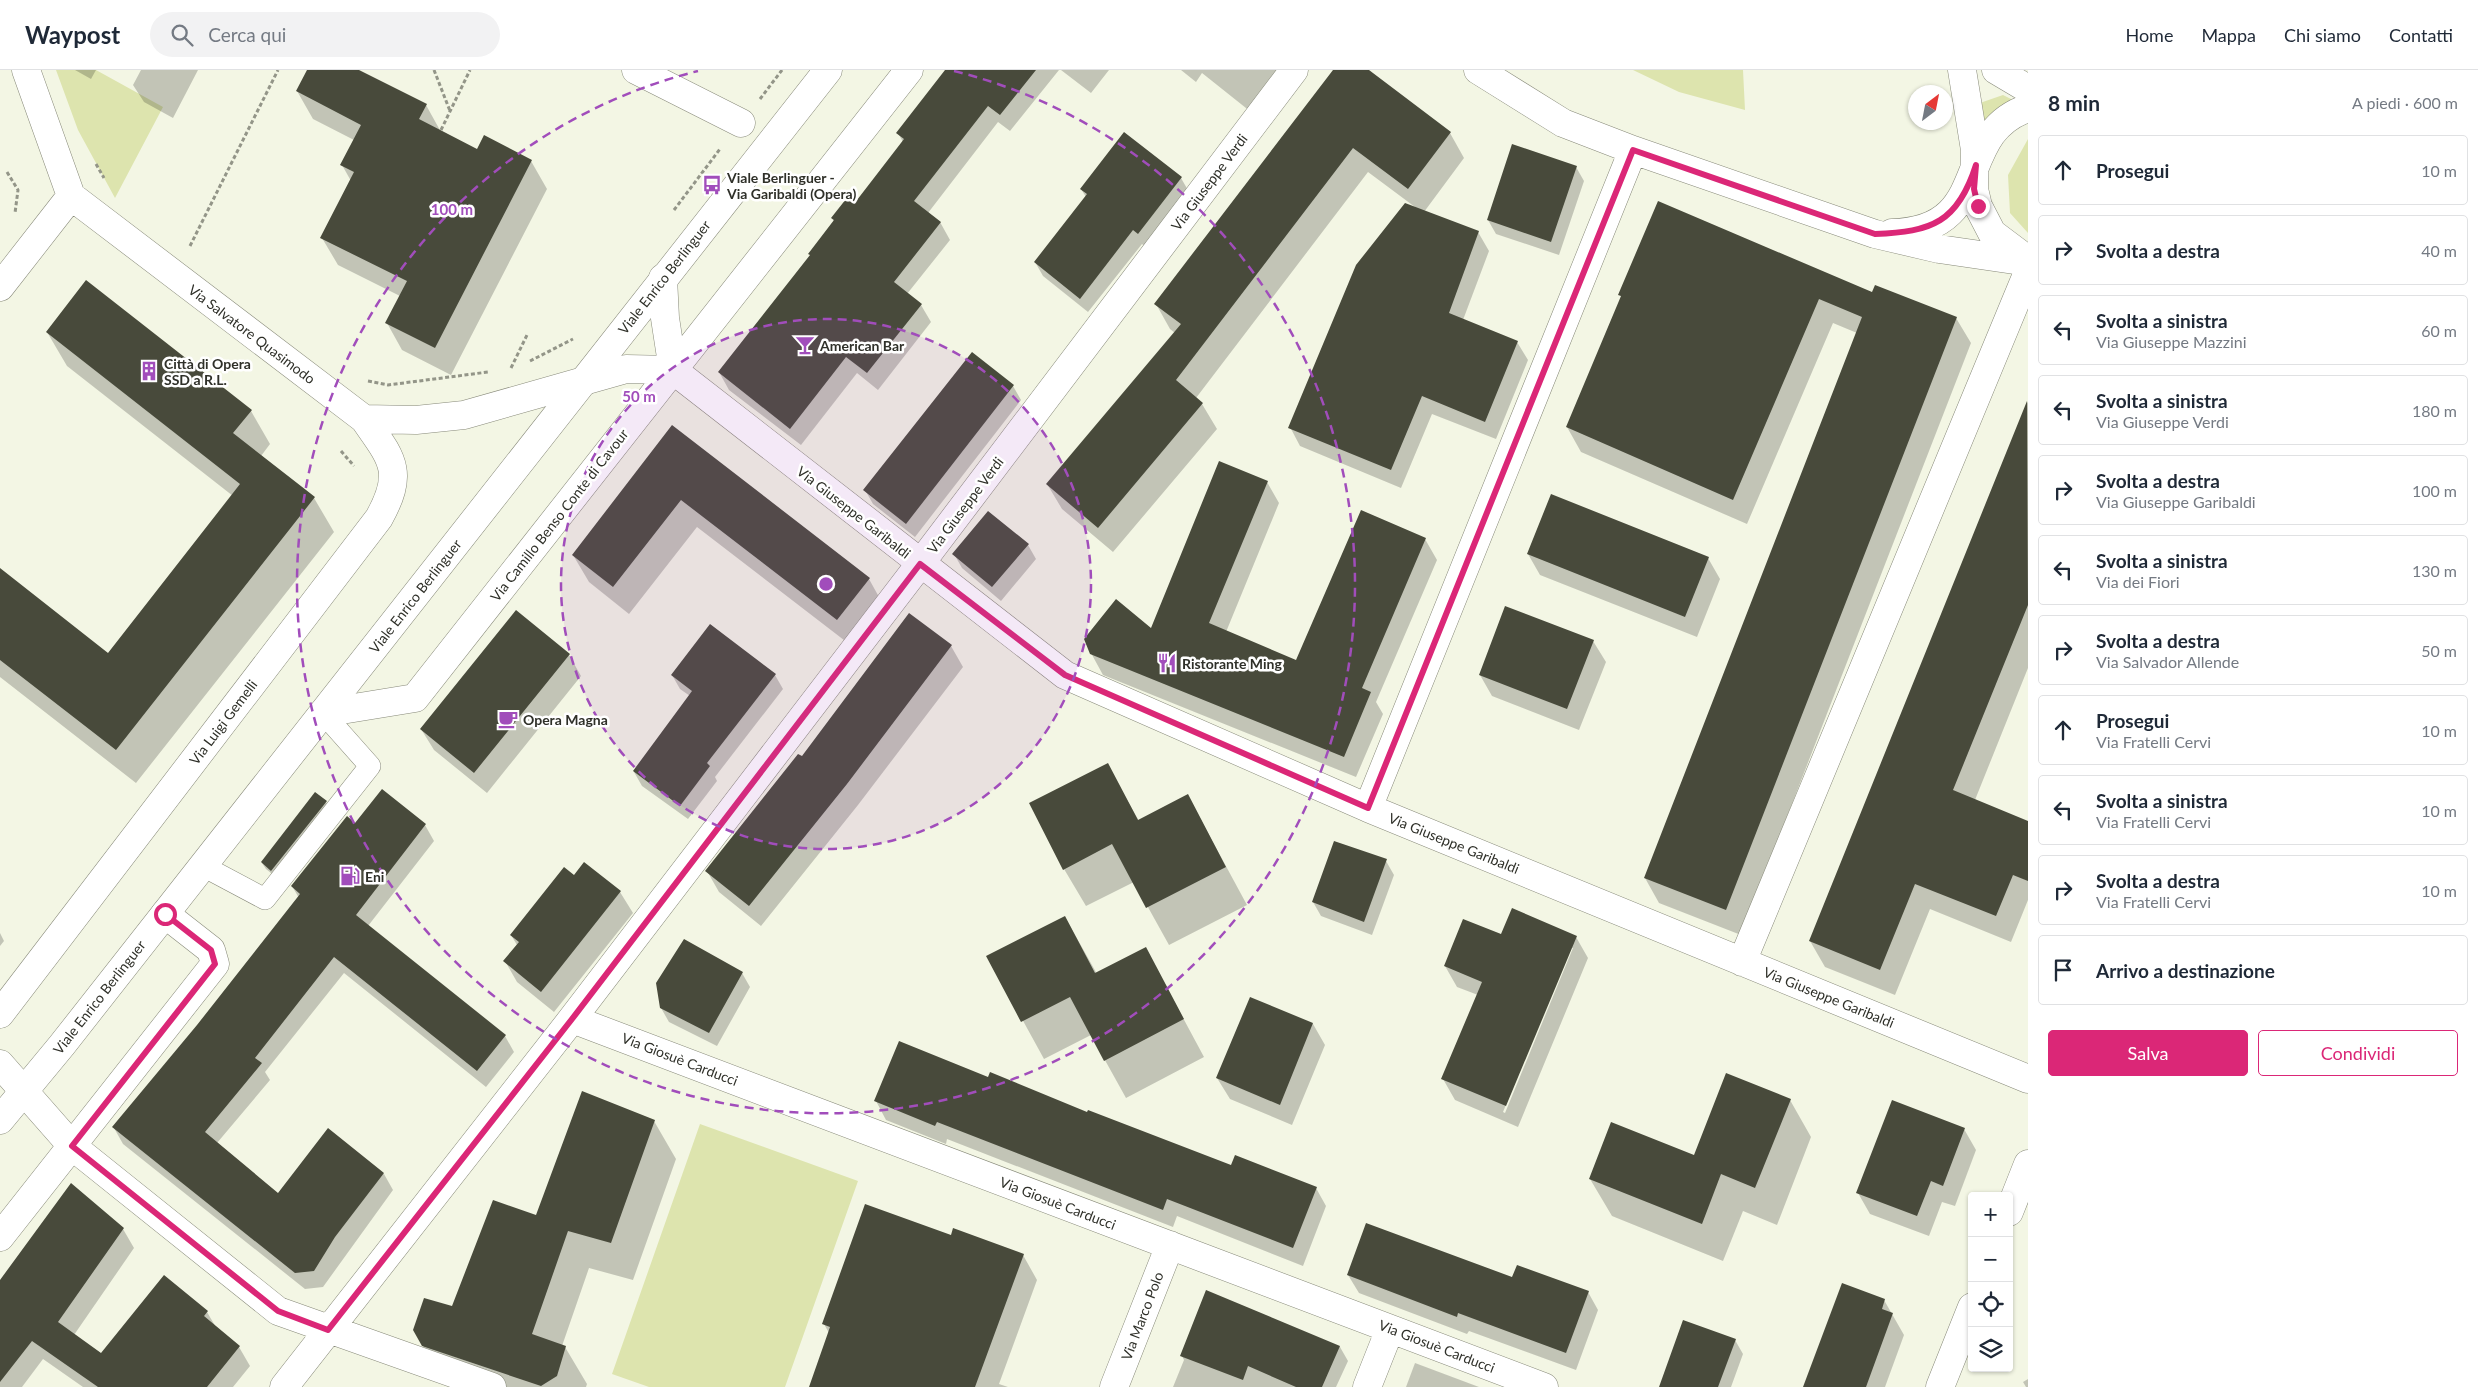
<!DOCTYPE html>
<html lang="it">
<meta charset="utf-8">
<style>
body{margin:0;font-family:Lato,sans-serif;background:#f2f2f3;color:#1f2937}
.controls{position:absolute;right:15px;bottom:15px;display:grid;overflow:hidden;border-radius:5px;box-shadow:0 1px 4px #0004}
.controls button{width:45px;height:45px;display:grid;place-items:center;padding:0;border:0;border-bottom:1px solid #e0e1e3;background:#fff;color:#1f2937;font:25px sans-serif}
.compass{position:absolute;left:1908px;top:15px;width:45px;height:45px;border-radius:50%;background:#fff;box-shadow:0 1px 4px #0004;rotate:32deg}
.stop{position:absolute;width:15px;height:15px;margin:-11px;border:4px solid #db2777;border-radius:50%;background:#fff}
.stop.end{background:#db2777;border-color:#fff;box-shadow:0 1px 5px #0008}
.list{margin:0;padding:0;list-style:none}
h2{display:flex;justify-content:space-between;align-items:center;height:65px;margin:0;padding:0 20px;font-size:21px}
h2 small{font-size:16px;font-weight:400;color:#747a83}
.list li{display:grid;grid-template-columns:32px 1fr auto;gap:15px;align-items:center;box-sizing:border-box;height:70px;margin:0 10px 10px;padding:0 10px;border:1px solid #e0e1e3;border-radius:5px}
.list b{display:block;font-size:19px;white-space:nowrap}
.list p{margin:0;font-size:16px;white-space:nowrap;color:#747a83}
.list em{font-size:16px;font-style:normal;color:#747a83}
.actions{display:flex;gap:10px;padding:15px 20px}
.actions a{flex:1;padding:11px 0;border:1px solid #db2777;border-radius:5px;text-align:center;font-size:18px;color:#db2777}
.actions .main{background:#db2777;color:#fff}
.icon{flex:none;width:28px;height:28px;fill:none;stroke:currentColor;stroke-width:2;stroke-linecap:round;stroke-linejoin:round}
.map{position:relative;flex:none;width:2028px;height:1317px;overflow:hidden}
header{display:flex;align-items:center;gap:30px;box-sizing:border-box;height:70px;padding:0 25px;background:#fff;border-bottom:1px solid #e0e1e3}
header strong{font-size:24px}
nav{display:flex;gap:28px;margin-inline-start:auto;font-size:18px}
.search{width:350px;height:45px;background:#f2f2f3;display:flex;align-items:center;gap:12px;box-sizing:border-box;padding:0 18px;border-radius:28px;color:#747a83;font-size:19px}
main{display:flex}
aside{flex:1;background:#fff}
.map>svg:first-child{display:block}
</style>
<header>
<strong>Waypost</strong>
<div class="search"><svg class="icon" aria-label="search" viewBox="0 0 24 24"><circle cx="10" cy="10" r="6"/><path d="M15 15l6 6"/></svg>Cerca qui</div>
<nav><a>Home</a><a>Mappa</a><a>Chi siamo</a><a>Contatti</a></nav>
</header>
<main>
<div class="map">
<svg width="2028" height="1317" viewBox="0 0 2028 1317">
<rect width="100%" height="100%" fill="#f3f6e4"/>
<!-- green -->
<path fill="#dde4ae" d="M56,0H96L163,37L115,128L78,60Z
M1633,0H1743L1745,40L1679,22Z
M2003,25L2013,30L1985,65L1977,34Z
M2028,69V163L2010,143L2008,105Z
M700,1054L858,1111L785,1317H649L612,1304Z"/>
<!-- shadow -->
<path fill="#0003" fill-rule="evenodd" d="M75,0H96L91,9Z
M141,0H198L173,48L144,32L133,15Z
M308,0H357L426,35L441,62L478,81L531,91L547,119L451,305L402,280L387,253L400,226L338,195L322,168L351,111L342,95L354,70L313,49L297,21Z
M947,0H1059L1010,61L998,52L928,143L940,152L950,170L907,224L921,235L931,252L878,320L857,303L801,375L729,320L719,302L811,186L834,152L832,148L857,132L903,72L898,63Z
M1061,0H1109L1091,23Z
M1181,0H1286L1256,46L1202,3L1196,12Z
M1334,0H1367L1450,63L1464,88L1424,142L1478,162L1489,181L1463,250L1517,272L1528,290L1496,369L1432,344L1401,418L1300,376L1290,357L1415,137L1368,102L1196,328L1202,334L1217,359L1113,482L1062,439L1047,414L1175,263L1170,259L1156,234Z
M1576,97L1584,111L1559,185L1496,164L1488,150Z
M1181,108L1189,122L1146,177L1142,174L1088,242L1043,206L1035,192L1086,127L1081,119Z
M1873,223L1956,248L1971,273L1741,865L1659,833L1645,808L1857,263L1833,253L1747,454L1581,382L1567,357L1622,228L1620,224Z
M47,262L251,341L270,374L261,386L314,428L334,462L136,713L0,607V500L108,585L233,426L67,296Z
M973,284L1013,316L1021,330L915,467L873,434L865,420Z
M2028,331V598L1975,730L2028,752V830L2011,872L1930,839L1895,925L1825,897L1810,871Z
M672,357L869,509L884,536L853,577L697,457L629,544L589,512L573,485Z
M1267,412L1279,433L1226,562L1297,592L1425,469L1437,490L1376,632L1383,644L1356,707L1103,605L1091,583L1151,560Z
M1028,475L1036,489L1001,531L962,498L954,484Z
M1528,484L1708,488L1720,509L1697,567L1540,505Z
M1506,538L1593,571L1606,592L1579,660L1492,626L1480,605Z
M711,555L775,605L783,619L715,707L717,711L688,749L642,716L634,702L690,626L680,619L672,605Z
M951,576L963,597L858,735L761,856L719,822L707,801Z
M569,585L581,606L487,723L434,680L421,659Z
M1107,695L1139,751L1188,726L1247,835L1169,875L1134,812L1086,836L1064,799Z
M382,721L425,755L434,771L368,856L505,966L514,982L486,1017L344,903L265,1002L270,1010L217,1073L278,1125L384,1104L393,1120L323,1217L305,1219L123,1074L114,1058L198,956L299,828L292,816L356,754Z
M326,732L329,738L276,807L266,799L262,793Z
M1386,791L1394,805L1372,865L1321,846L1313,832Z
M585,794L620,822L633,843L554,942L517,912L505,891L517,875L511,865L574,807Z
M1065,847L1097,904L1146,879L1204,987L1126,1028L1091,965L1044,989L988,887Z
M0,863L4,871L0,876Z
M1502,866L1576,867L1588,888L1518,1057L1455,1030L1443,1009L1478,925L1457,917L1445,896ZM1570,878H1573L1505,1043L1503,1042Z
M742,903L750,917L717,976L669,952L661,938Z
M1250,929L1313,954L1325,975L1292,1055L1230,1029L1217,1008Z
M988,1008L1232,1097L1316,1118L1326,1136L1303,1196L1177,1146L1173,1157L947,1069L946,1074L886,1050L876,1031Z
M1790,1030L1811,1067L1777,1155L1743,1141L1723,1191L1612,1146L1590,1109L1695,1086Z
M654,1051L676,1089L633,1210L589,1198L562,1276L565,1277L587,1314L586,1317H457L436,1298L414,1260L453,1238L537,1146Z
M1964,1059L1976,1080L1955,1136L1942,1132L1929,1166L1870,1144L1858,1123Z
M123,1159L134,1178L74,1265L102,1284L207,1242L217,1259L239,1277L250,1296L233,1317H83L43,1289L22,1317H0V1212Z
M951,1167L1023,1185L1037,1210L999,1314L1008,1317H810L829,1263L824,1254Z
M1348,1205L1513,1209L1588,1222L1598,1240L1576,1300L1469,1261L1467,1264L1359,1223Z
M1884,1230L1904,1265L1885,1317H1804Z
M1735,1270L1743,1284L1731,1317H1665Z
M1340,1277L1348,1291L1336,1317H1173L1184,1290L1182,1286Z
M1415,1293L1479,1317H1406Z
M2028,1309V1317H2026L2023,1312Z"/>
<!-- building -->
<path fill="#484a3b" d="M307,0H359L427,34L419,49L477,79L484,65L532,90L435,278L385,253L407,211L320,168L354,102L340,95L361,55L296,21Z
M945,0H1036L1000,45L988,36L914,131L941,152L894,212L922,234L867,303L846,287L790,359L718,302L810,185L808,184L834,150L831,148L850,124L857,130L904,69L896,63Z
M1333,0H1369L1451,62L1408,119L1353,78L1176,310L1203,333L1098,458L1046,414L1181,254L1154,234Z
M1124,62L1182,107L1138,164L1133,160L1080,229L1034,192L1087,124L1080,119Z
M1512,74L1577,96L1551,172L1487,150Z
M1658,131L1872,222L1875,215L1957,247L1726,840L1644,808L1862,247L1819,229L1733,430L1566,357L1621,226L1618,225Z
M1405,133L1479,161L1449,243L1518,271L1485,352L1422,326L1391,400L1288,358L1356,195Z
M86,210L252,340L233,363L315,427L116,680L0,590V498L108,583L240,414L46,262Z
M972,282L1014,315L906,454L863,420Z
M2027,331L2028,535L1953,720L2028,751V811L2013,805L1996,846L1915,814L1880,900L1809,871Z
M672,355L870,508L837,550L681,430L613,517L572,485Z
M1219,391L1268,411L1209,553L1296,590L1361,440L1426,468L1362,618L1371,622L1344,687L1090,584L1084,569L1116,529L1151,558Z
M1551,424L1709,487L1685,547L1527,484Z
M988,441L1029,474L992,517L952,484Z
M1505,536L1594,570L1567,639L1479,605Z
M516,540L570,584L474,703L420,659Z
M909,543L952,575L847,714L749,836L705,801L798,684L802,686Z
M710,554L776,604L707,693L710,696L680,736L633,701L692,621L671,605Z
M1108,693L1138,750L1188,724L1226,797L1146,838L1112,774L1063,800L1029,733Z
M382,719L426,754L356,845L506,965L477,1001L334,887L255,988L262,993L205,1062L278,1123L328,1058L384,1103L335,1167L314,1201L295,1203L112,1057L197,955L300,824L291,816L347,746L355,753Z
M315,722L327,731L271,801L261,792Z
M1334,771L1387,789L1364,852L1312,832Z
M584,792L621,821L541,922L503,891L519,872L510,865L564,797L574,805Z
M1512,838L1577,866L1506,1036L1441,1009L1482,912L1444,896L1463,849L1501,864Z
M1065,846L1095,903L1146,877L1184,949L1104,991L1070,927L1021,952L986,886Z
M684,869L743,902L709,963L660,938L656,913Z
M1250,927L1313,953L1280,1035L1216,1008Z
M899,971L988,1007L990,1002L1087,1042L1088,1040L1231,1095L1235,1085L1317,1117L1293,1178L1167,1129L1163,1140L937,1052L935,1056L874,1031Z
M1726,1003L1791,1029L1755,1118L1721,1104L1702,1154L1589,1109L1611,1052L1694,1085Z
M582,1021L655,1050L611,1173L568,1161L532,1264L566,1276L557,1306L541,1316L422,1276L413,1260L424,1228L452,1236L493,1130L536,1145Z
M1892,1030L1965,1058L1943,1116L1931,1111L1917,1146L1856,1123Z
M71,1113L124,1158L58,1252L101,1283L164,1205L208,1241L204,1246L240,1276L207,1317H98L32,1271L0,1312V1210Z
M865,1134L951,1165L953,1158L1024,1184L975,1317H809L830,1257L822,1254Z
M1366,1153L1512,1207L1517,1195L1589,1221L1566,1283L1458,1243L1457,1247L1347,1205Z
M1842,1213L1885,1229L1882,1239L1893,1243L1866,1317H1803Z
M1206,1220L1340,1276L1322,1317H1296L1248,1296L1243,1310L1180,1286Z
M1683,1250L1736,1269L1718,1317H1659Z"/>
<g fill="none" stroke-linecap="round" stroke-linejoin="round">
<defs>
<path id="lane" d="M203,796L265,829L370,696L323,643"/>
<path id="street" d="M26,0L71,126L364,349L416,350L464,345L626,299L673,300L1065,605L1368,738L2028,1009
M636,0L741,53
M1478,0L1563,53L1633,80L1875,164L1939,179L2028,192
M1962,0L1975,80L1974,119L1978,136L1992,163L2028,190
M1996,0L2028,19
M1892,163C1996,160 1951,64 2028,38
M663,208L665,248L673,300
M0,217L71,126
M323,643L415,628L909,0
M1368,738L1633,80
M1742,892L2028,202
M0,944L379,448C405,401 392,389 364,349
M572,949L1544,1317
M0,994L72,1076L278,1241L492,1317
M2009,1142L2028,1094
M0,1167L215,894L211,880L165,844
M284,1317L572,949L920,494L1294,0
M1114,1317L1170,1175
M1367,1317L1390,1259
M1940,1317L1972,1237"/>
<path id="secondary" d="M0,1050L62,975L828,0"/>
</defs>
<!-- lane casing -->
<use href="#lane" stroke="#878979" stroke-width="22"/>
<!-- street casing -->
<use href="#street" stroke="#878979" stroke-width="29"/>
<!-- secondary casing -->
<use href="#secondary" stroke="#878979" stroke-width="29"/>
<!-- path -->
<path stroke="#939588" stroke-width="3" stroke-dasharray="4 2.5" stroke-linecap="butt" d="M434,0L450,41
M760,29L782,0
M441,60L470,0
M96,94L104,108
M7,102L18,120L15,143
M674,140L720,79
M190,176L278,0
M530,291L573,269
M511,298L527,265
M368,311L388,315L488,302
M341,381L354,396"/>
<!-- lane -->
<use href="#lane" stroke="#fff" stroke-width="21"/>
<!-- street -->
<use href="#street" stroke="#fff" stroke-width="28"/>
<!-- secondary -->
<use href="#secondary" stroke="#fff" stroke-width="28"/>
</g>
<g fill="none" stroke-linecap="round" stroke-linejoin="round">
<!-- route -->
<path stroke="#db2777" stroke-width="6" d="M165,844L211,880L215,894L72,1076L278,1241L328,1260L572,949L920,494L1065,605L1368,738L1633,80L1875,164C1932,162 1958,152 1976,95L1974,119L1978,136"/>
</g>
<!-- distance rings -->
<circle cx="826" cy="514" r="265" fill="#a14dbb" fill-opacity=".12"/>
<g fill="none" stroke="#a14dbb" stroke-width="2.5" stroke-dasharray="9 6">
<circle cx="826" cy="514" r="265"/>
<path d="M954 1A529 529 0 1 1 698 1"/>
</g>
<!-- icons -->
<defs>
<symbol id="bus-bare" viewBox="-9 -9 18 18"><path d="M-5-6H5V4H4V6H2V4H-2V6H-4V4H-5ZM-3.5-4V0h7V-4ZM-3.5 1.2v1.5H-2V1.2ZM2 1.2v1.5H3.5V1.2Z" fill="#a14dbb" stroke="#fff" stroke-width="2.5" paint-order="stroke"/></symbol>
<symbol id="bar-bare" viewBox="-9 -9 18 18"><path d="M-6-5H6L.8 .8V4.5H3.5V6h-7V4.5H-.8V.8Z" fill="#a14dbb" stroke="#fff" stroke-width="2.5" paint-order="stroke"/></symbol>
<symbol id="building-bare" viewBox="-9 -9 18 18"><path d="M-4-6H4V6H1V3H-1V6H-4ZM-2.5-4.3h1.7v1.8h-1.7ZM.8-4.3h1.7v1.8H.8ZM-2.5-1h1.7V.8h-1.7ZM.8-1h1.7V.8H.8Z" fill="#a14dbb" stroke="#fff" stroke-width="2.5" paint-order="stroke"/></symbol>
<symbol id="restaurant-bare" viewBox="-9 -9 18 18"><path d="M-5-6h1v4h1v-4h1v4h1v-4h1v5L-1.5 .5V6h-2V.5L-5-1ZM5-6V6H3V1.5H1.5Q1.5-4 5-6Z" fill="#a14dbb" stroke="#fff" stroke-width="2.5" paint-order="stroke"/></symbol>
<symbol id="cafe-bare" viewBox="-9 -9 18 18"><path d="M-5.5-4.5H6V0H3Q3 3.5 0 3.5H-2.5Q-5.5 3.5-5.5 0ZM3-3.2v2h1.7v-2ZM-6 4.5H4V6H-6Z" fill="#a14dbb" stroke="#fff" stroke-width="2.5" paint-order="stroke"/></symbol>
<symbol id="fuel-bare" viewBox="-9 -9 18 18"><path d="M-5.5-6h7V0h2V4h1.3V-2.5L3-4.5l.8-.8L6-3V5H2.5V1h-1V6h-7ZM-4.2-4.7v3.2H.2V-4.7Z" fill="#a14dbb" stroke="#fff" stroke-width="2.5" paint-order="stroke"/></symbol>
</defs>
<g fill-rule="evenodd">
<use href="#bus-bare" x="698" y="101" width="28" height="28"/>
<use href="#bar-bare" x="791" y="261" width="28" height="28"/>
<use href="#building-bare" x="135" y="287" width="28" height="28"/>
<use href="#restaurant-bare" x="1153" y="579" width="28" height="28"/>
<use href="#cafe-bare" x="494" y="635" width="28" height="28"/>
<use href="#fuel-bare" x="336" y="792" width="28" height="28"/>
</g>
<g text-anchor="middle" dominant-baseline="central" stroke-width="5" stroke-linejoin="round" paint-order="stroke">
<!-- poi labels -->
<g font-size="14" font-weight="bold" fill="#2f3029" stroke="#fff" text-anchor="start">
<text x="727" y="107">Viale Berlinguer -<tspan x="727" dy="16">Via Garibaldi (Opera)</tspan></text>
<text x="820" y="275">American Bar</text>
<text x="164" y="293">Città di Opera<tspan x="164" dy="16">SSD a R.L.</tspan></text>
<text x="1182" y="593">Ristorante Ming</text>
<text x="523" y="649">Opera Magna</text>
<text x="365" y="806">Eni</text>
</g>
<!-- street labels -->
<g font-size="14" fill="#2f3029" stroke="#fff">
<text transform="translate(1209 112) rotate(-53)">Via Giuseppe Verdi</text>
<text transform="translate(664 207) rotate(-52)">Viale Enrico Berlinguer</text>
<text transform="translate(252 264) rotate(37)">Via Salvatore Quasimodo</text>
<text transform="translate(965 435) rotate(-53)">Via Giuseppe Verdi</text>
<text transform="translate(854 442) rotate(38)">Via Giuseppe Garibaldi</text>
<text transform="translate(559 445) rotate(-52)">Via Camillo Benso Conte di Cavour</text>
<text transform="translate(415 526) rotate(-52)">Viale Enrico Berlinguer</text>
<text transform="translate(223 652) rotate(-53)">Via Luigi Gemelli</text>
<text transform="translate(1454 773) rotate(22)">Via Giuseppe Garibaldi</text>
<text transform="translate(99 927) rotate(-52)">Viale Enrico Berlinguer</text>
<text transform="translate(1829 927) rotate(22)">Via Giuseppe Garibaldi</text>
<text transform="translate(680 989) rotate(21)">Via Giosuè Carducci</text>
<text transform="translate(1058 1133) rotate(21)">Via Giosuè Carducci</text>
<text transform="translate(1142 1246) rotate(-69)">Via Marco Polo</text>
<text transform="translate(1437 1276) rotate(21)">Via Giosuè Carducci</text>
</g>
</g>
<circle cx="826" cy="514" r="8" fill="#a14dbb" stroke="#fff" stroke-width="2.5"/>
<g font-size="15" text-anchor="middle" font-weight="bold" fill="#a14dbb" stroke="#fff" stroke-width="5" stroke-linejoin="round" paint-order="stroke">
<text x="452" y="145">100 m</text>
<text x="639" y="332">50 m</text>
</g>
</svg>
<div class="controls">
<button>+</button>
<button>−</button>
<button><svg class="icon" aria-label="locate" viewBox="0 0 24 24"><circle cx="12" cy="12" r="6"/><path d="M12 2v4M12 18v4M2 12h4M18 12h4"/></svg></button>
<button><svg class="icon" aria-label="layers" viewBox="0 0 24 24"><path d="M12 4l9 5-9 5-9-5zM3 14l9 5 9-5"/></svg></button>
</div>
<svg class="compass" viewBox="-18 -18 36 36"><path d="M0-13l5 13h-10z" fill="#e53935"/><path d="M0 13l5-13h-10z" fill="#747a83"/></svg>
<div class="stop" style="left:165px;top:844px"></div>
<div class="stop end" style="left:1978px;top:136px"></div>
</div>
<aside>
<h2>8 min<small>A piedi · 600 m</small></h2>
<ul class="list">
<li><svg class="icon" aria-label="ahead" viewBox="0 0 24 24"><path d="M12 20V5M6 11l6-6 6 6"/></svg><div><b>Prosegui</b></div><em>10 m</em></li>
<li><svg class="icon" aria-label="right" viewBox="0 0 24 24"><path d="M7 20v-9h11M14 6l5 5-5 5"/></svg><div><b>Svolta a destra</b></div><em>40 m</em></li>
<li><svg class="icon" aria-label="left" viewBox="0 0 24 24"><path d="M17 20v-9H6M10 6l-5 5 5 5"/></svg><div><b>Svolta a sinistra</b><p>Via Giuseppe Mazzini</p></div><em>60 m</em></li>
<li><svg class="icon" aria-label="left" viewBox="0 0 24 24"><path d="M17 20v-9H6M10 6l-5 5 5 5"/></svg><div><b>Svolta a sinistra</b><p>Via Giuseppe Verdi</p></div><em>180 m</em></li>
<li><svg class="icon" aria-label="right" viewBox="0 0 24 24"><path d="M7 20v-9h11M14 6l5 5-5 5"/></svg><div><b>Svolta a destra</b><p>Via Giuseppe Garibaldi</p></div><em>100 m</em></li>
<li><svg class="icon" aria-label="left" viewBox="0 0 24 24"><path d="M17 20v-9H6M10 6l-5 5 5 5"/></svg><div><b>Svolta a sinistra</b><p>Via dei Fiori</p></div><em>130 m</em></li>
<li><svg class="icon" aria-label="right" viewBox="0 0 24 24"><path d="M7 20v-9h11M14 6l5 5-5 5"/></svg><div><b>Svolta a destra</b><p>Via Salvador Allende</p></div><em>50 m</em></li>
<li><svg class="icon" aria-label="ahead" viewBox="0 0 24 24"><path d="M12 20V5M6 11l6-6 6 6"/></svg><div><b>Prosegui</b><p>Via Fratelli Cervi</p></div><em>10 m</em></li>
<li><svg class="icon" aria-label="left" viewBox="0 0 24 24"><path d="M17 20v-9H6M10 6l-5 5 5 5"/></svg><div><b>Svolta a sinistra</b><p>Via Fratelli Cervi</p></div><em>10 m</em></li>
<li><svg class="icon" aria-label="right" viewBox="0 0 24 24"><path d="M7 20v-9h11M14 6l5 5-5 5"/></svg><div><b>Svolta a destra</b><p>Via Fratelli Cervi</p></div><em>10 m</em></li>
<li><svg class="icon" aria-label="arrive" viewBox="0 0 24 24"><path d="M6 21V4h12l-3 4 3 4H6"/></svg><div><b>Arrivo a destinazione</b></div></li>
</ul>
<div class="actions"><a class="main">Salva</a><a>Condividi</a></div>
</aside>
</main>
